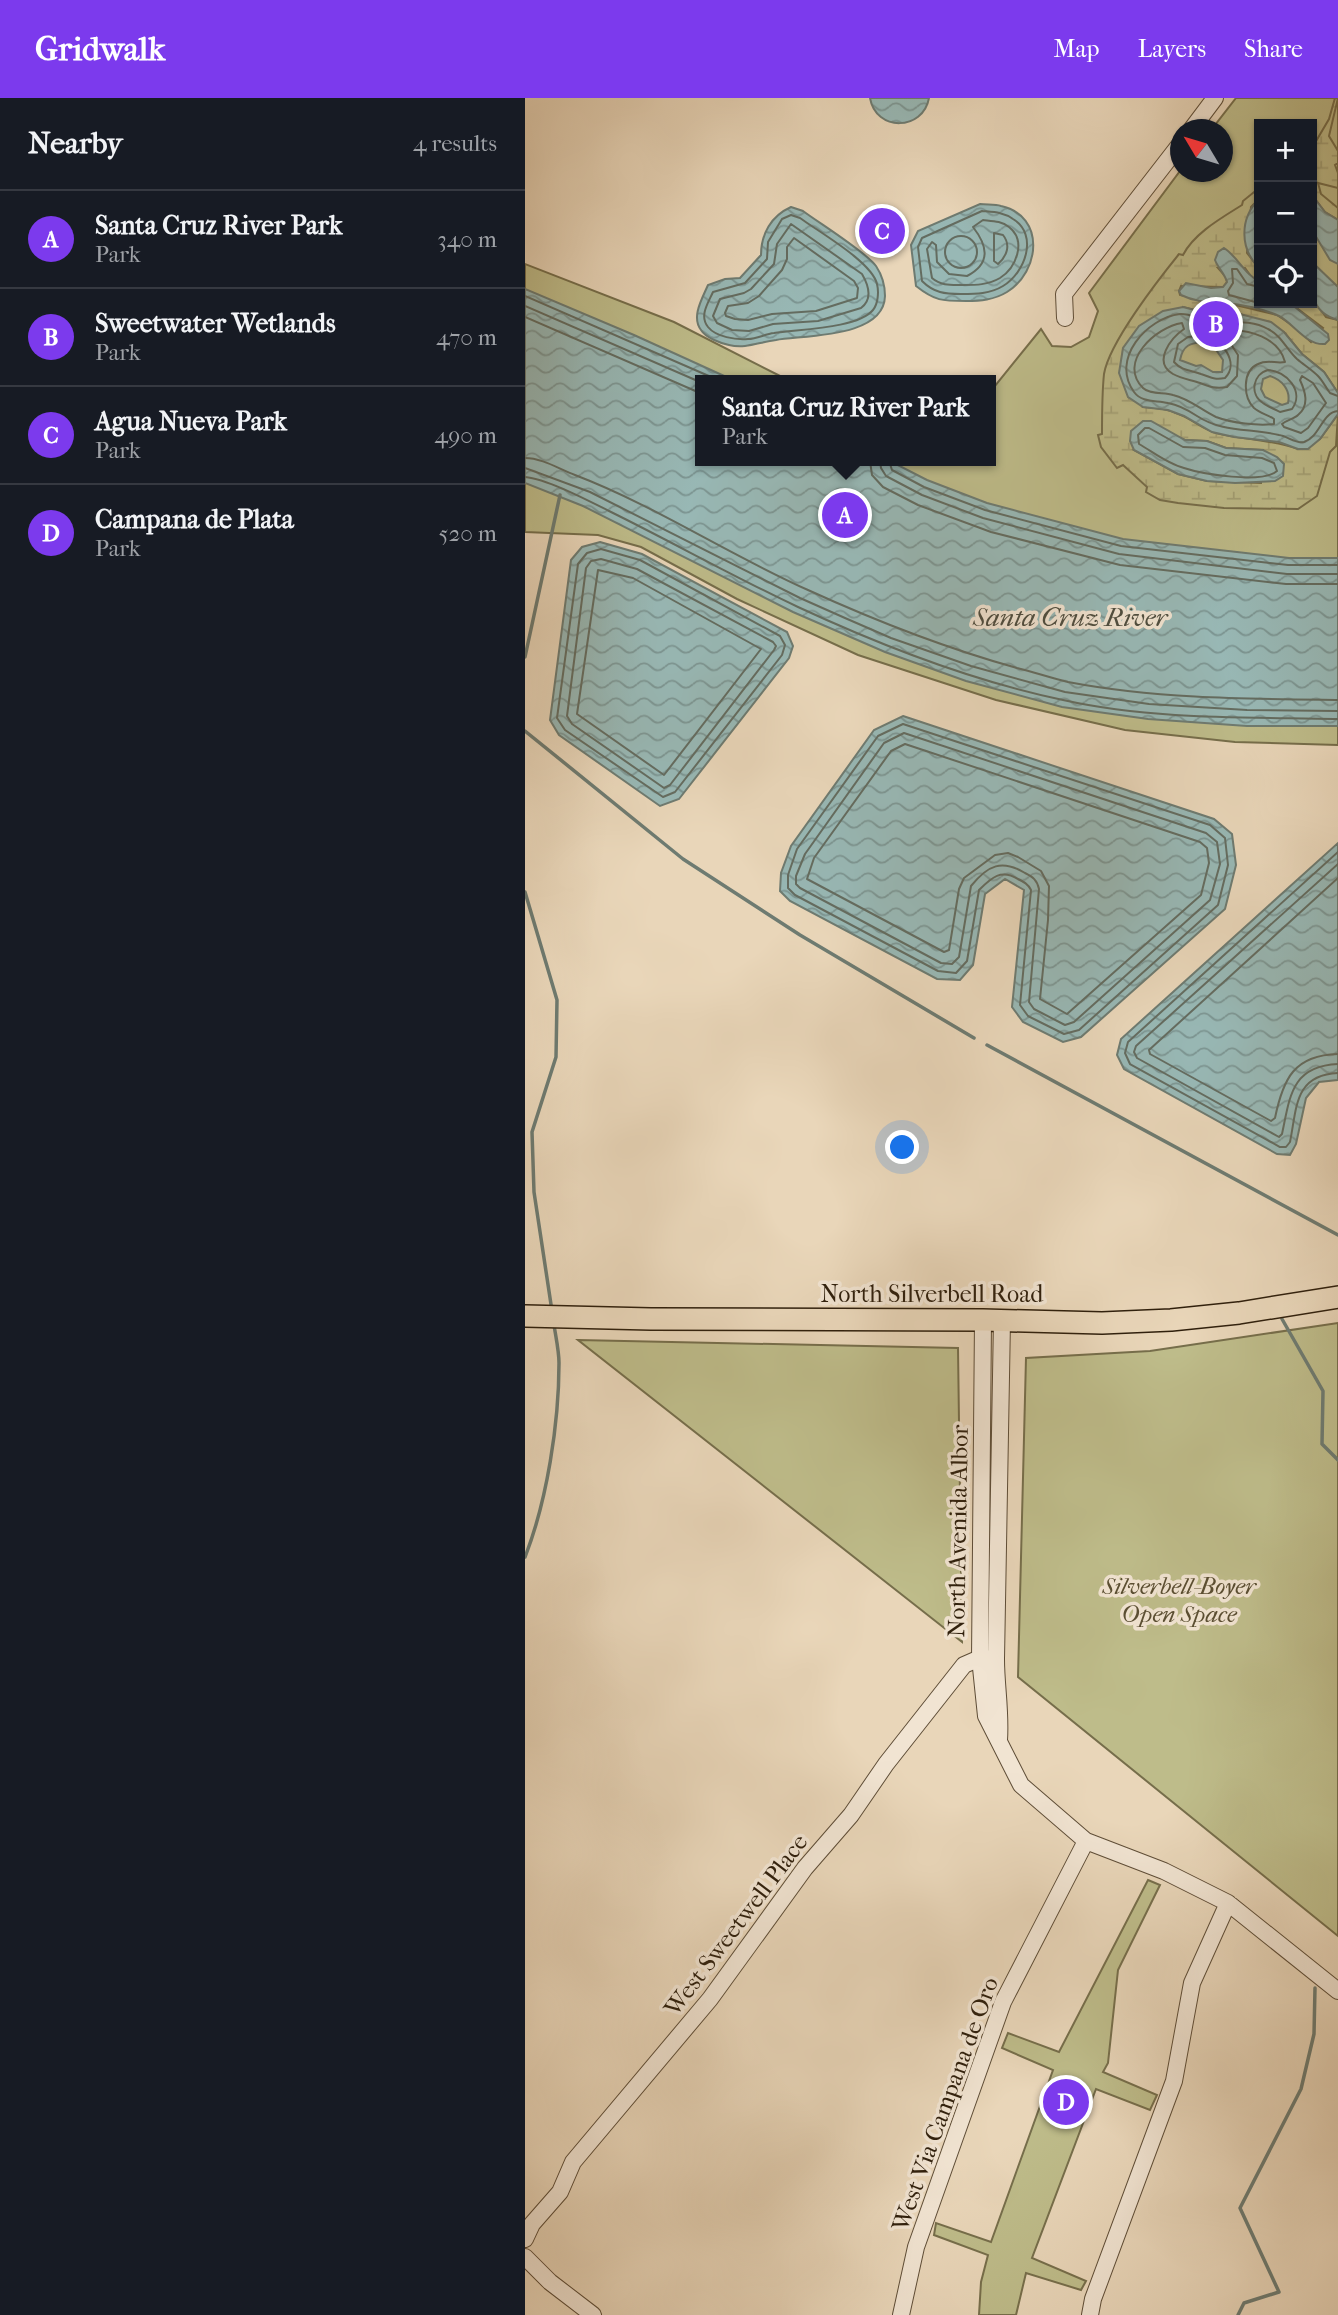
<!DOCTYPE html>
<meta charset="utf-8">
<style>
body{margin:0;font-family:"IM FELL French Canon",serif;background:#20242c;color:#f1f3f6}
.controls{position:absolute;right:21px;top:21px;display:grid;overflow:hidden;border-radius:0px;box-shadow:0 2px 5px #0004}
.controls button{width:63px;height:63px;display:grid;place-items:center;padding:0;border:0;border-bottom:2px solid #363941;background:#171b24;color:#f1f3f6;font:35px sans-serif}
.compass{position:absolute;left:645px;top:21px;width:63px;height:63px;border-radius:50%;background:#171b24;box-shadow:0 2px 5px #0004;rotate:308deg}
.you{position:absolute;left:378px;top:1050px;width:24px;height:24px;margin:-18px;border:5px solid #fff;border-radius:50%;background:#1a73e8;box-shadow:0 0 0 10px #1a73e833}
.badge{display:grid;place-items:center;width:46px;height:46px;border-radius:50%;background:#7c3aed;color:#fff;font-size:23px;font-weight:700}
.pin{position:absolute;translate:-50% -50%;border:4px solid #fff;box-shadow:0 2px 7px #0006}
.popup{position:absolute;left:170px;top:277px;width:301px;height:91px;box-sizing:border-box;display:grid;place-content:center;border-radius:0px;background:#171b24;filter:drop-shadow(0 2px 5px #0005);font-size:23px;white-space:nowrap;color:#9ea1a6}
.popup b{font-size:26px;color:#f1f3f6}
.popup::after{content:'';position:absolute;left:50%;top:100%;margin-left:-14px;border:14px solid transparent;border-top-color:#171b24}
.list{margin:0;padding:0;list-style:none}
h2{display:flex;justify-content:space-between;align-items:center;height:91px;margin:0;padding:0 28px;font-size:30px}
h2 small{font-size:23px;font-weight:400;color:#9ea1a6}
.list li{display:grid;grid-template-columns:46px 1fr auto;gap:21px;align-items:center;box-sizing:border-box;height:98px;padding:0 28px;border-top:2px solid #363941}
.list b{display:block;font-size:26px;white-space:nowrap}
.list p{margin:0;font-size:23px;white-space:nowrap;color:#9ea1a6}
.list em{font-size:23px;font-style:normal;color:#9ea1a6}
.icon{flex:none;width:38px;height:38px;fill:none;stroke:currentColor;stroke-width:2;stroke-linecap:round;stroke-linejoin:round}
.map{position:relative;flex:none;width:813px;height:2217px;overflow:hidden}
header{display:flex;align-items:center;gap:42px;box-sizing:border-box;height:98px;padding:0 35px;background:#7c3aed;color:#fff}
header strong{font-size:33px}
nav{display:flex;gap:38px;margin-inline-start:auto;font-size:24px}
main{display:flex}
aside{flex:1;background:#171b24}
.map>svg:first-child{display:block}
</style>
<header>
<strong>Gridwalk</strong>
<nav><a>Map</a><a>Layers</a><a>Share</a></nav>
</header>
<main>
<aside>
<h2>Nearby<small>4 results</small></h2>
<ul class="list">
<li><span class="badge">A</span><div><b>Santa Cruz River Park</b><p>Park</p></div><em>340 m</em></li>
<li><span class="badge">B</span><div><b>Sweetwater Wetlands</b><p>Park</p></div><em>470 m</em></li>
<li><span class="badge">C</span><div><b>Agua Nueva Park</b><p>Park</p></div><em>490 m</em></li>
<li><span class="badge">D</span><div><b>Campana de Plata</b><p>Park</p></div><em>520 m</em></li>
</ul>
</aside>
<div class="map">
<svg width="813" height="2217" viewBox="0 0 813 2217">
<defs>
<pattern id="wetland-marsh" width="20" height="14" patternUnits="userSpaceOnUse" patternTransform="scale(1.75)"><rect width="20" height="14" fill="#bebc8a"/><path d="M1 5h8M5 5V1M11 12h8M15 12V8" fill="none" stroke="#a4a176"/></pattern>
<pattern id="water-waves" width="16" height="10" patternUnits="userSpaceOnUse" patternTransform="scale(1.75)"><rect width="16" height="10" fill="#98b8b5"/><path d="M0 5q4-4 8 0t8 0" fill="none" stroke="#7c9592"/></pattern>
</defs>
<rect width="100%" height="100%" fill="#e9d6b9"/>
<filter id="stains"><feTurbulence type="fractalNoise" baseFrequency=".00286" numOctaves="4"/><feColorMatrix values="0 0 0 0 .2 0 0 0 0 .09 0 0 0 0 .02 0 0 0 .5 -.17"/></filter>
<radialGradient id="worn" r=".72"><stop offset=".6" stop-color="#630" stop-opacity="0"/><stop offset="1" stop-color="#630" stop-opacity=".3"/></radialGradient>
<!-- green -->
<path fill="#bebc8a" stroke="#766e4b" stroke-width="2" fill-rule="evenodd" d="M711,0H813V647L710,644L600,632L471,602L333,557L212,501L116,449L73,437L0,434V166L149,224L263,282H175V363H465V294L516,231L527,248L546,249L564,239L573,213L564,195L655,73L698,74V32L687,31ZM734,26H787V205H734Z
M813,1225V1838L493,1579L501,1260L625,1253Z
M53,1242L433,1250L437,1544Z
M623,1782L635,1787L593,1872L583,1965L578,1974L632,1997L625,2012L571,1991L507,2160L561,2183L556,2192L501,2175L491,2217H454L456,2184L463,2157L409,2137L411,2125L466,2144L528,1972L477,1950L483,1935L534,1954Z"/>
<!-- wetland -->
<path fill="url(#wetland-marsh)" stroke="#766e4b" stroke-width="2" fill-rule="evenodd" d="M810,0H813L804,38L813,53V65L810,67L813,75V90L793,85L796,96L813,110V122L800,114L787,97V50L804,21Z
M734,90V101L726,109L722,155L734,170V183L727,180L720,170H693L701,179L702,184L698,189L656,188L654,193L655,197L688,204L702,205L752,217L770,229L786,244L798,230L765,205H787V199L801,219L813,222V295L799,274L777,256L759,234L715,216H685L658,209L618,309C632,310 644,311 656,317C668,322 678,331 691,335C718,342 746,341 773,351L795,341L813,316L811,348L805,354L792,398L773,411L699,410L653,405L635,402L621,394L622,389L598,367L592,370L576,349L573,337L577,336C577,316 577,295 579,276C584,245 633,182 654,156L658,157C669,135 698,119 717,107L718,103ZM652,339L660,342L682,343L701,350L738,352L736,385L682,383L653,376L609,352Z"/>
<!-- water -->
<path fill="url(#water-waves)" stroke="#6e7b71" stroke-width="2" fill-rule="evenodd" d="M345,0H404C398,33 351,34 345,0Z
M787,97L800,114L813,122V166L805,162L787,132Z
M734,101V170C715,151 714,121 734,101Z
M455,106C462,107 470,106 476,108C521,118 515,174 482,194C469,202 455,203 441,203C417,203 410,203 391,188L386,147L393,133Z
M266,109L278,113C294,125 341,154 351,168C357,177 360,186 360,198C359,240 280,237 251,242C234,244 221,251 204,247C195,245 181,240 176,232C166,219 177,201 183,187L200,181L215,180L236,157C236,136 246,118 266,109Z
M699,150C713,159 721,178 734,183V205H765L803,236L804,242L800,246C782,248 769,226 754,218C739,211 716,206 699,205C684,204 670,204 656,197L654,193L661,185L686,190L698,189L702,184C700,176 693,170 690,162L693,154Z
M787,164L813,189V222C783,214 787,190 787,164Z
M0,191L109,237L208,282H175V363H365L402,382L462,405L598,441L764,460H813V628H722L623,621L537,609L441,583L360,554L268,514L58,408L0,385Z
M658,209L685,216H715L746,224L759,234L777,256L799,274L813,295V316L795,341L783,351H773L754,344L709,339L687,334L659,318L643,312L618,309L603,299L594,275L598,250L614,228L638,213ZM679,244L687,246L698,262L697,274H688L676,267L671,268L655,262C658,247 665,245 679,244ZM745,278C757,282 766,292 763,305L757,307L740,299L736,291L738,281Z
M618,323H626L660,342L682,343L701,350L738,352L752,359L759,366L758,378L750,383L710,385L682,383L653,376L609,352L605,343L606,333Z
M75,444L117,456L262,534L268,548L264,560L154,701L135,708L34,637L25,622L46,462L57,449Z
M378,618L689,721L707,736L711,767L700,811L556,939L538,944L498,924L487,909L499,792L480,781L460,796L448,867L435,882L412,881L265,803L255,793L256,775L266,748L349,632Z
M813,745V982L794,984L781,1000L771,1046L765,1057L752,1056L599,971L592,957L596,941Z"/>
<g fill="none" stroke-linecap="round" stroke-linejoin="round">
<!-- shore -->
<path stroke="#646c60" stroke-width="2" d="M457,113C468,114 479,114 488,121C514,137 500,175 478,188C465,196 451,196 436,196C420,196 409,195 397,183L393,149L397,140Z
M266,117L275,120C294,134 347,164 352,186C354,194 353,206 348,212C332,231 272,231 249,235C240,236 232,241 223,241C211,242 191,239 183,229C174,218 183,205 188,194L220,185L242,161L243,144L257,121Z
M458,122C467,123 477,123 484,129C502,143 491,170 475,180C463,187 451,187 438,187C426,187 416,188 407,180L402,151L407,144L411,147L412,164L424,176L442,178C467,165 462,147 448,129Z
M266,126L337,176C344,188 348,201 336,210L293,223L248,226L224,233L207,232L192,225L188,218L195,201L219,195L226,191L249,166L252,146Z
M469,135L478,137C486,147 482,158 473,166L469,163Z
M420 154a16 16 0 1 1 32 0a16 16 0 1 1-32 0Z
M269,140L329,183L333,190L332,200L291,213L247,216L223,222L210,221L201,218L200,215L203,208L223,205L234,198L257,172L262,161V149Z
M734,189L722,186L712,171H707L708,185L703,193L704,197L734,205
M0,198L193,282
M0,208L175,284
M0,219L175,295
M657,225L659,231C646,240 627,264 648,276C657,281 667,282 675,285C685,289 691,291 702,289L712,278L713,257L700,237L701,233C723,230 754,240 760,264C751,266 743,261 733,266C717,273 718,299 729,310C735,315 743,317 749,321V326C733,328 707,325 691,319C676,312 665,301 648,297C639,294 625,297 618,290C592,264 631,229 657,225Z
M679,237C697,241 715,265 700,280C688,282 686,279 676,276C666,272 657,273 649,264L653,246L663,239Z
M743,272C761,273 780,293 767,311L755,314C750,311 743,309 738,305C724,296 728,276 743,272Z
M777,278L788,285L801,305L783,330L776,335L759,329L757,326C762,322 769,321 773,317C785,307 780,293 775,282Z
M813,298L805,295C801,290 798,283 793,278C787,272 779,267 772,261C762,252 756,237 743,231C725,221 705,225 686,223C675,222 665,215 655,216C622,220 585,261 609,294C617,305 631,302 643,305C654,307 663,312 672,318C698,335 725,330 754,337C762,338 771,346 779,344C795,339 797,314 813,313
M620,330H624L658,349L680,350L700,357L737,360L749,365L752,373C737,386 677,376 659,370C643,366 628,354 614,346L613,337Z
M0,360C17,360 34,371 50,377C131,408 204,457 283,492C351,523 420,550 492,570C509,574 526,580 543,584C632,601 723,601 813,602
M345,363L347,377L358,389L393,407L466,434L595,467L761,486H813
M355,363L356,370L361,378L397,397L458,420L594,456L762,476H813
M364,363L367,372L399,389L460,412L596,448L763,467H813
M0,370L65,394L275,500L320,520L366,540L446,568L540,594L624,606L722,612L813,613
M0,379C22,381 62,402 84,413C147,444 209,479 273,509C357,548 447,583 538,602C628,622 721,619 813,621
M76,451L115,462L255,538L260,547L257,557L150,694L138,699L40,632L32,620L53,466L62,455Z
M76,461L112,471L248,544L251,548L249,552L145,687L139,690L47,626L42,618L61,470L66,463Z
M73,472L108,480L236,551L139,677L52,616Z
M378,626L685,727L700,740L703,767L693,807L554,932L539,936L503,918L495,907L506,792C503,786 499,784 493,781C476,771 467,779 454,792L442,863L431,875L413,873L270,797L263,790V777L272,751L353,638Z
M379,635L681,735L692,744L695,766L685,802L549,924L540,927L509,911L504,904L514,791C512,782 508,779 500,775C477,761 463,767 446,788L434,859L427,866L416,865L275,790L271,786V778L280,756L359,645Z
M380,646L675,744L682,750L684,765L676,797L542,916L515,901L523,822L524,788L516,773L493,759L483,755L470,757L439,780L434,791L424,852L419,854L282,781L289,760L366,653Z
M813,754L603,944L600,955L605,966L755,1049H761L765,1044C772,1010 769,977 813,975
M813,766L611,948L609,954L612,960L754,1039L757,1036C765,999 766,968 813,966
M813,780L624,952L625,956L746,1023L750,1020C758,981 769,957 813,956"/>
<!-- stream -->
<path stroke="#6e7b71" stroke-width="3.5" d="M0,559L35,397
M0,633L158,761L275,837L449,940
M0,794L32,902L31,959L7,1034L9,1094L27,1213
M462,947L813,1137
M757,1221L798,1293L797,1346L813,1362
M0,1459C22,1403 34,1325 34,1265C34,1253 31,1240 29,1227
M713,2217L719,2205L754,2194L715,2110L776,1991L789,1936L790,1890"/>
<defs>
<path id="minor" d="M666,32L690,0
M540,220L539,196L656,45
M458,1222L455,1560L461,1618L496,1687L561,1743L639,1773L703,1805L813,1893
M474,1642C476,1614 471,1588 471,1561L477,1222
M0,2141L7,2126L35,2094L48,2064L185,1901L280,1770L326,1717L361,1666L439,1567L455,1560L471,1561
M0,2159L25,2184L68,2217
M376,2217L391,2149L478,1904L561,1743
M565,2217L568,2201L649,1983L667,1885L703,1805"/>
<path id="major" d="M0,1218L126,1221L458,1222L577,1225L646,1222L714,1215L813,1199"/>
</defs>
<!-- minor casing -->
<use href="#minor" stroke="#5e4d37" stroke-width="18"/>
<!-- major casing -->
<use href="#major" stroke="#2f1f0c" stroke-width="24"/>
<!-- minor -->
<use href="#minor" stroke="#f1e4d2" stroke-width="16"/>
<!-- major -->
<use href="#major" stroke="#e9d6b9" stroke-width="21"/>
</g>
<g text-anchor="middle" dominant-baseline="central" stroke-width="7" stroke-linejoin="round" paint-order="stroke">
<!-- street labels -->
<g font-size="24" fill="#2f1f0c" stroke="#f1e4d2">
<text x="407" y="1196">North Silverbell Road</text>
<text transform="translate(433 1433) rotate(-89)">North Avenida Albor</text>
<text transform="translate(211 1827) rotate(-53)">West Sweetwell Place</text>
<text transform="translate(420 2006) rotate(-70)">West Via Campana de Oro</text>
</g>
<!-- park labels -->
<g font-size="24" font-style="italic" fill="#5a4e32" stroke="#f1e4d2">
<text x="654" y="1488">Silverbell-Boyer<tspan x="654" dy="28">Open Space</tspan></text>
</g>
<!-- water labels -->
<g font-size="26" font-style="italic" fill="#4e4d3f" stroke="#f1e4d2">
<text x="545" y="519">Santa Cruz River</text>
</g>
</g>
<rect width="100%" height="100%" filter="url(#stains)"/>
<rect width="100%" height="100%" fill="url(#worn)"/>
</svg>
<div class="controls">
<button>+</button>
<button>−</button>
<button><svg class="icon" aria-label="locate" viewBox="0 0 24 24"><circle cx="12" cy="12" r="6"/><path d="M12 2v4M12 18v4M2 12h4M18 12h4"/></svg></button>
</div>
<svg class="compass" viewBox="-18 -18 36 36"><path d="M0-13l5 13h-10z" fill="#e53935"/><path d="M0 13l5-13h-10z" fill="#9ea1a6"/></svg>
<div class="you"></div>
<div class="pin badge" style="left:320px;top:417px">A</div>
<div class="popup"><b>Santa Cruz River Park</b>Park</div>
<div class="pin badge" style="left:691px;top:226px">B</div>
<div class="pin badge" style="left:357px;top:133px">C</div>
<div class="pin badge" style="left:541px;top:2004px">D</div>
</div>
</main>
